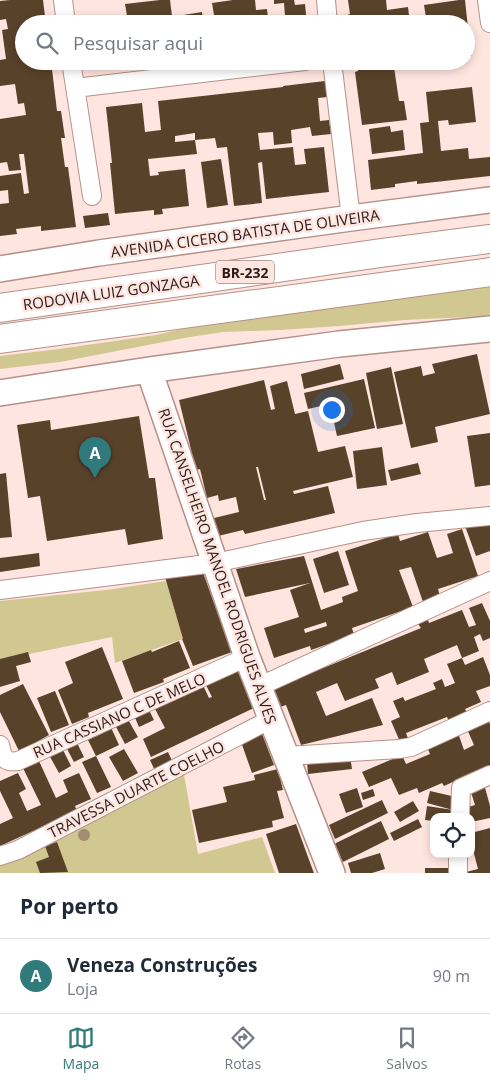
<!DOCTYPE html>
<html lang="pt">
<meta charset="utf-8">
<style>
body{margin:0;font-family:"Open Sans",sans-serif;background:#f6f6f7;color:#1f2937}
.controls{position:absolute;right:15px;bottom:15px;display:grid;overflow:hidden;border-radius:10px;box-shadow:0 2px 8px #0003}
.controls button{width:45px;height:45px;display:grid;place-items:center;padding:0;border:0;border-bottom:1px solid #e0e1e3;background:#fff;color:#1f2937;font:25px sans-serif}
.you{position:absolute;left:331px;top:409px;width:18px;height:18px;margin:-12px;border:4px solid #fff;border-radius:50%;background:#1a73e8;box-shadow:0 0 0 8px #1a73e833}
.badge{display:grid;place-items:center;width:32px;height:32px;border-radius:50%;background:#317a7c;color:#fff;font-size:16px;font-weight:700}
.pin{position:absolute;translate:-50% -41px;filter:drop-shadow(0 1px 2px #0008)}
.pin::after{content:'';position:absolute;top:26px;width:18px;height:15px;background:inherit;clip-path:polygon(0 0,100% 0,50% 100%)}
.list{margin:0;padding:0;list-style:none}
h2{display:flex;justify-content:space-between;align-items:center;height:65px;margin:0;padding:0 20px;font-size:21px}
h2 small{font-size:16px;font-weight:400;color:#747a83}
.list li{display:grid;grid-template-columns:32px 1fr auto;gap:15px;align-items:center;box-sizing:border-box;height:75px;padding:0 20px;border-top:1px solid #e0e1e3}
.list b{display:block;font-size:19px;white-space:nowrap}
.list p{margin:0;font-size:16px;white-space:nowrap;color:#747a83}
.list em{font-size:16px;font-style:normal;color:#747a83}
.icon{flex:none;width:28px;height:28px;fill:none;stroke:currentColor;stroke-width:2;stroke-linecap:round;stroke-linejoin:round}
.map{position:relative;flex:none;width:490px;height:873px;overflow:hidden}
.search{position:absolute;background:#fff;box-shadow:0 2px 8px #0003;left:15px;right:15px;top:15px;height:55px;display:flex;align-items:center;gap:12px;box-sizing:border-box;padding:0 18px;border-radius:28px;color:#747a83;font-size:19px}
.sheet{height:140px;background:#fff}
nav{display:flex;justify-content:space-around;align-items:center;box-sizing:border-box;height:70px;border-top:1px solid #e0e1e3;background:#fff;font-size:14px;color:#747a83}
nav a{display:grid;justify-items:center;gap:2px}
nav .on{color:#317a7c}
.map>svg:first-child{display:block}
</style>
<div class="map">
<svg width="490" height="873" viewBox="0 0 490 873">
<rect width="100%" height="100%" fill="#ffe5df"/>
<!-- green -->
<path fill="#d1c790" d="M490,287V316L404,320L339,326L280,330L223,332L184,338L60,362L0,369V356L59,349L156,335L182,329L310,311L381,300Z
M166,581L183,639L115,663L112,637L0,660V601L106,590Z
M183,769L198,854L262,837L275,873H0V866L56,839Z"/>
<!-- building -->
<path fill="#59422a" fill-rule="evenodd" d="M10,0H43L46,24H24V61H51L57,111H61L65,138H61L65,167H68L76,227L41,231V226L16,229L17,234L0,236V204L9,203L8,190L0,191V176L21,173L24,194L29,193L24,154H19L21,170L9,171L7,162L0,163V119L26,115L24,103L18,104L15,84L0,86V60L6,59L2,30L8,29L6,19L0,20V1Z
M160,0H170L173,24H137L136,20L128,22L125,4Z
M233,0H255L256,10L267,9L268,18L285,16L284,3L274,4V0H294L295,5L305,4L307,24H179L177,16L202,12L203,22L215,21L212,3Z
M348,0H386L387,10L408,7L410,24H348L347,15L350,14Z
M459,0H465L468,28H466V24H427L424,5Z
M466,36H469L472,56L466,57Z
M357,61H425V62L394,67L399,101H404L407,120L362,125L355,72L358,71Z
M325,81L327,97L318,98L320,121L329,120L331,134L312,136L310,127L291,130L292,143L274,145L273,132L258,133L260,150L293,147L295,165L306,164L304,149L324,147L329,192L266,199L262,162L258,163L262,203L234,206L227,147L217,148L215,138L195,140V133L175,136V142L195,140L197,154L148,159L150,176L159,175L158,172L185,169L189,206L162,209L163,214L154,215V210L115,214L110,163H112L106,107L142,103L145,132L161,130L158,101L283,87V86Z
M472,87L476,122L449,125L448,120L438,121L441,151L468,148L469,159L490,157V176L417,184V181L395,184V187L371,190L368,160L423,153L420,123L429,122L426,92Z
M390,126L391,132L403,130L405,150L372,154L369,129Z
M221,159L228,205L207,208L201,162Z
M108,213L110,225L85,228L83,216Z
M477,354L490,414L435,427L438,442L411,448L394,372L421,366L423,376L435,373L432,364Z
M340,364L344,379L304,389L301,374Z
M391,367L403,424L377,429L366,373Z
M364,379L375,428L337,436L330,404L308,409L304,393Z
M264,380L271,410L275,409L270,386L287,381L295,414L308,411L318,452L345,446L353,477L293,491L294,494L328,486L335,513L245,534L243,530L218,536L214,518L239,512L236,497L219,501L218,495L207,498L200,469L196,470L179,400ZM256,467H258L266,500H264Z
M139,416L149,478H155L163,539L128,545L125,529L47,541L40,496L28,498L17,425L50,420L51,430Z
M490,433V485L475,487L467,436Z
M382,447L387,485L357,489L353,451Z
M418,463L421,474L391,481L388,470Z
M6,473L12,537L0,538V474Z
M490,521V551L476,556L465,526Z
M462,529L478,576L438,589L440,596L423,602L411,567L399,570L413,607L352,628L354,635L311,650L310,646L274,658L264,628L299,617L290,590L310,583L245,597L236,569L304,556L321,610L343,602L342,597L358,591L345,551L398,534L400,541L428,532L437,558L453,553L447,534ZM326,622L327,626L305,633L304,629Z
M338,551L349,585L324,593L313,559Z
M39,553L40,566L0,572V558Z
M202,570L232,652L193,666L182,639H183L165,577Z
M482,603L490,621V638L483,641L480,634L474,637L479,651L462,658L457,645L424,659L429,672L397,685L392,672L375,679L379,688L345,701L337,683L316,692L326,716L372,698L383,725L301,745L286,705L280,707L272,689L421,628L418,624L428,620L429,623L462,610L469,627L476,625L469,608Z
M179,641L190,668L163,679L164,682L134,693L122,661L151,650L152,652Z
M102,647L123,699L88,713L89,717L72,724L58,690L73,683L65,662Z
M28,652L31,662L16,666L20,681L0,687V659Z
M483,657L490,675V686L476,691L481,702L465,709L468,714L449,721L447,717L406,733L409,741L401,744L391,721L400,717L393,701L403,697L405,701L436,689L433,683L442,679L445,687L455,683L447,664L462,658L465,665Z
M239,667L258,706L151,757L143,739L165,728L154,707L202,683L209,698L212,697L205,683Z
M23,684L49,735L33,744L34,746L20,753L0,712V695Z
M55,691L69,725L51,732L37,698Z
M147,706L154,720L139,727L133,713Z
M126,716L138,737L125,744L114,723Z
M488,720L490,724V765L444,786L442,783L419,793L417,788L399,795L391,778L369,787L362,772L402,755L406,764L430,754L427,747L458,733L464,750L474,745L467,729Z
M109,723L119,745L96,756L88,740L103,733L100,727Z
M261,731L274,765L252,773L240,739Z
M76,741L84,757L74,762L66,747Z
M62,748L71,766L59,773L49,755Z
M124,749L138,773L123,781L109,757Z
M168,752L174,765L156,773L150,760Z
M96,756L111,787L97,793L82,762Z
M350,756L352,769L308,774L307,761Z
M39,761L56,798L68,792L63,780L79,773L91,799L75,806L77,811L0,846V824L13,818L0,791V781L18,773L26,789L19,793L27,811L41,805L23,768Z
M278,769L283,790L277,791L284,818L272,821L273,827L199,843L192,810L227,802L223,787L255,780L254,775Z
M484,784L490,806V818L471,822V817H467L465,808L475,805L470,789Z
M357,788L363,807L346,813L339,794Z
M373,789L375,796L363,800L361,793Z
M430,791L456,797L453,817H434V821L425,820L427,806L453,810L427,803Z
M382,800L388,813L335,839L329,825Z
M413,801L419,811L400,822L394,812Z
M418,819L422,827L394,841L390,833Z
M381,821L389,839L343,862L334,844Z
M296,824L312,868L314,873H279L266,834Z
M490,828V873H462L478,869L472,846H471V833Z
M57,842L68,872L40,873L36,862L49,857L45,846Z
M380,853L385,869L372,873H351L348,863Z
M425,868H449V873H425Z"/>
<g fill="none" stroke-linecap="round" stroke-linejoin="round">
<defs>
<path id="street" d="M63,0L66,24
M326,0L328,24
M487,0L490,23
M71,61L92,196
M332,61L351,218
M75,88L305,61
M0,590L215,563L363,531L417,523L490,516
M258,687L490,581
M0,745C3,757 3,763 18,761L247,657
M287,756L399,749L411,747L490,711
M460,817L461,788L490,775
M0,856L18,850L271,719
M458,873V854"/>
<path id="secondary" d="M0,269L99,253L351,218L490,200
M149,370L247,657L332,873
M0,393L149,370L339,344L490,329"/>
<path id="highway" d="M0,308L381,253L490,239
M0,339L490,272"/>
</defs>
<!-- street casing -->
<use href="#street" stroke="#b69087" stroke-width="20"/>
<!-- secondary casing -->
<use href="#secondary" stroke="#b69087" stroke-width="28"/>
<!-- highway casing -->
<use href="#highway" stroke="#b69087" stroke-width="30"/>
<!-- street -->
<use href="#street" stroke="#fff" stroke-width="18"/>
<!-- secondary -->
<use href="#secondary" stroke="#fff" stroke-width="25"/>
<!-- highway -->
<use href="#highway" stroke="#fff" stroke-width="28"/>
</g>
<!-- trees -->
<circle fill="#9f8e70" cx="84" cy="835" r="6"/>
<g text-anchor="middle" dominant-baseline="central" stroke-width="5" stroke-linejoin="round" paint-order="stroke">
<!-- shield labels -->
<rect fill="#ffe5df" stroke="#6a5854" stroke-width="1" x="216" y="260.5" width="58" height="23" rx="4"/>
<g font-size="14" font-weight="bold" fill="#2a1b18">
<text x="245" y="272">BR-232</text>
</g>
<!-- street labels -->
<g font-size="15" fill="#2a1b18" stroke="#ffe5df">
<text transform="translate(245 233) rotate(-8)">AVENIDA CICERO BATISTA DE OLIVEIRA</text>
<text transform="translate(111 292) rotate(-8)">RODOVIA LUIZ GONZAGA</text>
<text transform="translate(218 566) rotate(71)">RUA CANSELHEIRO MANOEL RODRIGUES ALVES</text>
<text transform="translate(119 715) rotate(-24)">RUA CASSIANO C DE MELO</text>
<text transform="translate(136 789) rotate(-27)">TRAVESSA DUARTE COELHO</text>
</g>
</g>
</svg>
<div class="controls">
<button><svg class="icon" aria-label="locate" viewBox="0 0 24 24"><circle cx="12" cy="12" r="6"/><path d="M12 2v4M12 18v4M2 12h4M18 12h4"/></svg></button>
</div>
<div class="you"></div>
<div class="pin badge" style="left:95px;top:478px">A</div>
<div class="search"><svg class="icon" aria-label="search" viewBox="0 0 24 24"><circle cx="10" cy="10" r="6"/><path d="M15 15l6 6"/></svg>Pesquisar aqui</div>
</div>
<section class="sheet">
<h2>Por perto<small></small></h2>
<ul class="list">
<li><span class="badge">A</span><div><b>Veneza Construções</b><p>Loja</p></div><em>90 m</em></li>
</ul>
</section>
<nav>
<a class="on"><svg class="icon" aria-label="map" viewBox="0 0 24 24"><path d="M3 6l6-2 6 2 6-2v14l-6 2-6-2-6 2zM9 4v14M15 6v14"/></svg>Mapa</a>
<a><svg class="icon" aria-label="directions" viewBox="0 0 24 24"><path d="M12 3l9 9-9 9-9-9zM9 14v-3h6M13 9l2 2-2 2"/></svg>Rotas</a>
<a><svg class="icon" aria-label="saved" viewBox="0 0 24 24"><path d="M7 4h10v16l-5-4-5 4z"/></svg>Salvos</a>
</nav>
